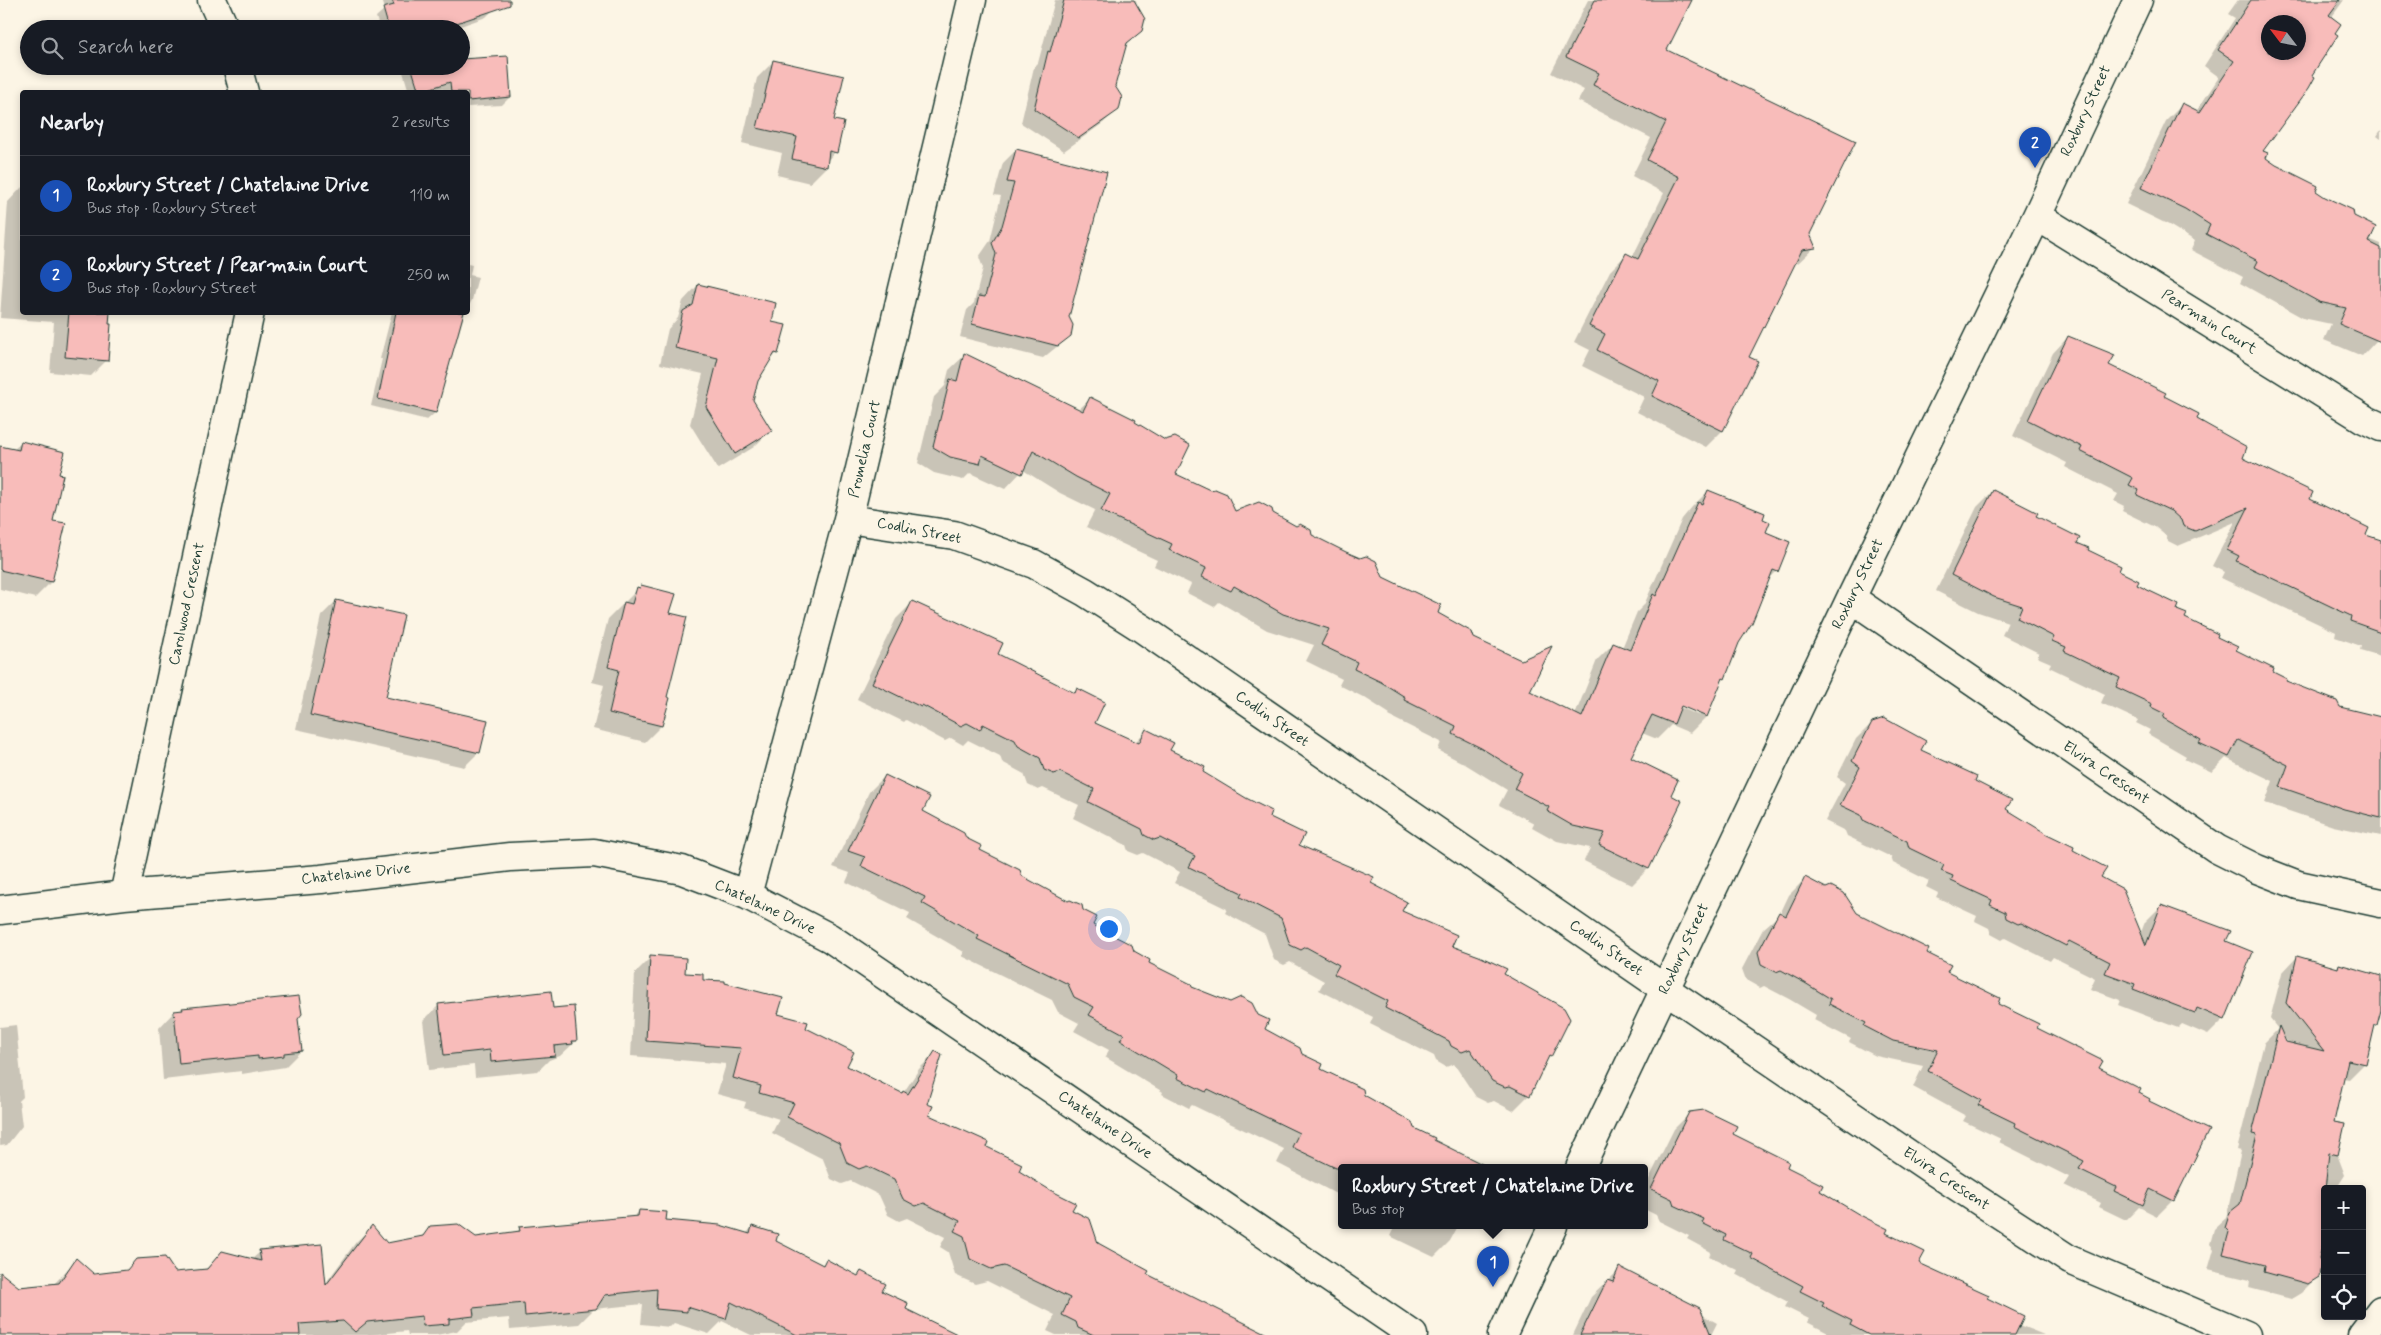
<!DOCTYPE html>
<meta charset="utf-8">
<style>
body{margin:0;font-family:Mynerve,sans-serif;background:#242831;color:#f1f3f6}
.controls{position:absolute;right:15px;bottom:15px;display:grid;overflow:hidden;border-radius:5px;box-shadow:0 2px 8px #0003}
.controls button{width:45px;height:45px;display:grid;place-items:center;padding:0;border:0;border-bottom:1px solid #363941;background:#171b24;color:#f1f3f6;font:25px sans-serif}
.compass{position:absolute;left:2261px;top:15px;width:45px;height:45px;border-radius:50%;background:#171b24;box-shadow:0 2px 8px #0003;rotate:302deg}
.you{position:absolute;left:1108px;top:928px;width:18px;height:18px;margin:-12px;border:4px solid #fff;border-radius:50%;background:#1a73e8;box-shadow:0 0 0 8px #1a73e833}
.badge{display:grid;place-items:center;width:32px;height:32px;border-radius:50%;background:#92a19f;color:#fff;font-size:16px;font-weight:700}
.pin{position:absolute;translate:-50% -41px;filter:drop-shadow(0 1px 2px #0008)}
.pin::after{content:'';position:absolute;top:26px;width:18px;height:15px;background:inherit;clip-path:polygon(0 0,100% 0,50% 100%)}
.popup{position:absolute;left:1338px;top:1164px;width:310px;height:65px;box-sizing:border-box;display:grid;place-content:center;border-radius:5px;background:#171b24;filter:drop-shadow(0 1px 4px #0005);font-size:16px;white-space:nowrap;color:#9ea1a6}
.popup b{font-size:19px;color:#f1f3f6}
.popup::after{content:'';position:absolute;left:50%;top:100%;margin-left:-10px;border:10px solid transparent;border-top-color:#171b24}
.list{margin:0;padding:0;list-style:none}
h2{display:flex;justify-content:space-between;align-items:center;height:65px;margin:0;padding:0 20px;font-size:21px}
h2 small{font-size:16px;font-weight:400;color:#9ea1a6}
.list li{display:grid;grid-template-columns:32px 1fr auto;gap:15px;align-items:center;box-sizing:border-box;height:80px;padding:0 20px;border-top:1px solid #363941}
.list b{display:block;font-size:19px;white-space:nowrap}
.list p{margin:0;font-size:16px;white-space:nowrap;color:#9ea1a6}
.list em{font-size:16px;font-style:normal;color:#9ea1a6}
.icon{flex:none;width:28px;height:28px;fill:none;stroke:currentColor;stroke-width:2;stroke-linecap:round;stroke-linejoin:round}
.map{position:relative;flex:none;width:2381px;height:1335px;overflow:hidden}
.search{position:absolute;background:#171b24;box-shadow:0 2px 8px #0003;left:20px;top:20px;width:450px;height:55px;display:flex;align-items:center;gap:12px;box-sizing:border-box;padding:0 18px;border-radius:28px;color:#9ea1a6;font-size:19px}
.panel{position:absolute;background:#171b24;box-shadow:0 2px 8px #0003;left:20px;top:90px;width:450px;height:225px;border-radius:5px}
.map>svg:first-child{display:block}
</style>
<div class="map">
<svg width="2381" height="1335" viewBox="0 0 2381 1335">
<rect width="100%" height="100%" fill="#fcf5e5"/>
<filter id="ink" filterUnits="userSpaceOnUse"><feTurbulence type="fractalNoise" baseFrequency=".02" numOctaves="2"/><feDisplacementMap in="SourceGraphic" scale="10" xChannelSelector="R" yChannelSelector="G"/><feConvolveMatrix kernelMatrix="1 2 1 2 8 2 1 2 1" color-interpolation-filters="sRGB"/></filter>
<g filter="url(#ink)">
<!-- shadow -->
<path fill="#0003" fill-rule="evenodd" d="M382,0H490L493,10L486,17L452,29H380L376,17L385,9Z
M1055,0H1136L1141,30L1125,46L1113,86L1118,109L1103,123L1064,151L1021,123L1034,67L1038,63Z
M1588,0H1691L1665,51L1808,234L1814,248L1798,263L1794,264L1748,358L1756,362L1722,431L1706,447L1637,412L1644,397L1582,366L1590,350L1574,342L1610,271L1626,255L1632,258L1664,193L1632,176L1651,138L1578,101L1584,90L1551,73Z
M2238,0H2344L2331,18L2261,151L2265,158L2353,217L2369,239L2381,244V333L2377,340L2362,356L2324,340L2331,324L2303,318L2240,283L2243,277L2191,250L2195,241L2169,225L2126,204L2166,121L2182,105L2196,112L2219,77L2204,66L2235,18L2228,14ZM2268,22H2298V52H2268Z
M773,62L833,122L835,152L827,161L826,167L810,183L777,175L782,153L742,143L757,78Z
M409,66H461L510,97L502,105L468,107V92H443V89L431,92H409L403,72Z
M2381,130V139L2377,136Z
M1016,150L1067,318L1070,336L1043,358L960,337L967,310L974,303L983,268L979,257L990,241L1001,196L994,195L1003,163Z
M22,187V312H110L107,360L91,376L50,372L54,322L0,318L8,202Z
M468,264L472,265L470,275L478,277L472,300L468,308Z
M698,285L770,322L777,353L766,364L756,380L751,400L770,431L754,447L718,469L690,424L703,374L660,364L668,329L678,318L683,301Z
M392,312H465L435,413L427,420L371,406L382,359H380Z
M2068,337L2108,366L2162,397L2195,420L2242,458L2364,536L2381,542V656L2360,650L2361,646L2335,637L2336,632L2221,578L2224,572L2212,566L2235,522L2178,546L2168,541L2166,536L2155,527L2122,511L2124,506L2114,501L2118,494L2065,467L2067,463L2013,436L2053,353Z
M965,355L1078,410L1090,399L1134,422L1175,475L1234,513L1272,514L1382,578L1473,638L1528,692L1575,715L1597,660L1613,644L1622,648L1637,612L1644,605L1682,519L1692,507L1708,491L1761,519L1777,571L1768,580L1720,681L1706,717L1690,733L1671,725L1657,739L1642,733L1629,757L1669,796L1681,802L1648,869L1632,885L1584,861L1590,848L1557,841L1532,827L1534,823L1499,805L1507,790L1465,764L1438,750L1441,742L1389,716L1390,714L1365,698L1339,685L1342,679L1306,661L1314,645L1267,630L1219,602L1214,607L1187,593L1191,584L1154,566L1157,560L1086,527L1095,510L1060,493L1023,470L1005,489L970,473L963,480L934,473L918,463L934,397L945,386L949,370ZM1676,703L1700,713V716L1675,705Z
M21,443L57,475L51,522V582L35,598L0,589V447L13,450Z
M1993,491L2076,543L2175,610L2184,619L2285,682L2339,708L2381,718V836L2333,826L2265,803L2273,781L2226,758L2212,772L2184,759L2186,756L2148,734L2150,730L2136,723L2138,720L2101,703L2105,694L2049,667L2051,663L2037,657L2039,653L2002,635L2008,622L1978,612L1936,591L1977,507Z
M641,586L669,614L665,698L668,699L661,726L645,742L593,729L604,685L592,682L608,619Z
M336,601L384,698L479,752L464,767L296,729L321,616Z
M912,603L996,654L1074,693L1077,690L1094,723L1135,742L1146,731L1169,751L1268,817L1298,846L1369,884L1401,911L1450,947L1503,975L1569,1019L1529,1095L1513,1111L1494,1101L1488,1103L1476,1097L1454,1064L1446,1067L1436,1061L1434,1056L1370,1024L1373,1017L1319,990L1324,981L1290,962L1284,965L1274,960L1265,934L1225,913L1227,909L1174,883L1180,872L1143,853L1138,855L1128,851L1126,845L1073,818L1079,805L1043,788L1038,790L1028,785L1024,774L1002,762L1000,756L968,740L963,745L951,738L945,741L906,720L904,722L857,699L896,619Z
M1872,723L1973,782L2005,809L2071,850L2100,878L2140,935L2145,922L2161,906L2225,942L2224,1019L2208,1035L2182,1024L2178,1028L2118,1005L2120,1000L2090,989L2095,978L2053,957L2050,961L2005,938L2002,940L1991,934L1989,928L1975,921L1977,916L1936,897L1938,893L1926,887L1929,881L1893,863L1891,857L1847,836L1845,831L1825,821L1845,783L1837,777L1856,739Z
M885,776L921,812L965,839L979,851L1021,877L1147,963L1263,1030L1319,1069L1432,1141L1484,1168H1342V1197L1277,1163L1284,1149L1192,1105L1189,1108L1162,1094L1163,1092L1105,1057L1109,1050L1074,1031L1079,1023L1058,1012L1052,1000L962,956L964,952L907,919L910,913L846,882L850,873L833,867L869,792Z
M1805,879L1856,914L1925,954L1945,973L2036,1028L2147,1101L2207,1131L2173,1200L2157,1216L2139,1207L2126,1220L2099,1207L2101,1203L2064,1185L2069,1177L1999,1142L2001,1139L1963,1121L1966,1116L1913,1087L1923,1066L1876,1056L1849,1042L1851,1039L1814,1020L1816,1015L1789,999L1764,986L1760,988L1746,980L1742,969L1763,929L1780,914L1789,895Z
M651,957L805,1029L845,1066L902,1095L919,1069L935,1053L926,1105L927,1115L985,1148L1071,1211L1097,1244L1237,1335H1056L1047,1331L1055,1315L987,1281L975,1284L955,1275L948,1252L940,1247L945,1237L907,1218L899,1221L888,1215L879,1195L851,1181L842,1184L831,1179L823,1159L772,1133L779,1119L744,1108L746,1102L717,1094L726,1064L631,1056L635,973Z
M2297,957L2336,968L2339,965L2381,978V1004L2365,1063L2349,1079L2343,1078L2333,1123L2337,1154L2345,1175L2336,1189H2325L2317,1277L2301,1293L2291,1299L2249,1288L2250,1280L2208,1270L2214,1249L2210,1244L2214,1229L2226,1218L2241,1151L2237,1150L2264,1043L2278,1029L2270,1019L2282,973ZM2282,1034L2290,1045L2285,1043Z
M439,1005L551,1010L576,1041L560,1056L549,1060L538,1071L475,1077L474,1065L429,1070L423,1021Z
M183,1009L297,1018L301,1051L285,1067L242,1074V1071L163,1080L159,1028L174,1012Z
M16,1025L23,1097L19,1101L22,1126L7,1145L0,1146V1027Z
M1690,1113L1786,1167L1885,1233L1917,1263L1985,1299L2019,1325L2044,1335H1832L1807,1322L1809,1319L1785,1307L1788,1302L1736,1274L1738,1270L1709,1256L1711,1252L1687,1239L1689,1236L1659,1221L1656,1215L1644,1209V1189L1674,1129Z
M639,1211L665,1221L746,1234L752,1227L775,1242L822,1265L826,1261L857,1277L861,1273L880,1291L904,1309L945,1335H751L722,1321L709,1334L674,1323L670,1327L641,1324L643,1304L594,1309L579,1324L510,1330L509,1318L466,1322L457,1331L436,1335H408L407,1331L369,1335H0V1280L19,1288L55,1283L76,1260L93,1275L126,1271L136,1261L174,1273L205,1270L222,1253L251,1260L260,1252L325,1284L356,1242L372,1227L387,1245L420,1238L430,1228L475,1238L515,1233L520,1229L633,1218Z
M1395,1226H1458L1450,1241L1434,1257L1390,1236Z
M1620,1269L1717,1323L1711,1335H1573L1591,1297Z"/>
<!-- building -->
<path fill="#f8bcba" stroke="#1f3d34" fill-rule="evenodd" d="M392,0H510V5L439,29H389L383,8L394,5Z
M1064,0H1134L1145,19L1142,31L1127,43L1115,86L1122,97L1119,110L1079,138L1034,109L1048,51L1050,52Z
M1595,0H1692L1667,50L1856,141L1810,234L1816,248L1802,250L1749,357L1758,361L1723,431L1652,396L1659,381L1597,350L1605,334L1589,326L1626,253L1638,259L1679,177L1647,160L1666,122L1593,85L1599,73L1566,57Z
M2251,0H2340L2329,15L2341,24L2335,33L2338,35L2312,75L2315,77L2309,88L2263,151L2268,153L2266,158L2276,165L2318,186L2316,191L2325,197L2353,210L2354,216L2376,227L2369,242L2381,248V342L2339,324L2346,308L2319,302L2255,267L2258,261L2206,234L2210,225L2185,209L2141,188L2182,103L2200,112L2234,61L2218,50ZM2268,22H2298V52H2268Z
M508,56L511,97L468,101V92H451L450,82L419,92L411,66H461V59Z
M773,60L844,76L834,120L844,122L837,153L829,151L827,167L792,159L797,137L757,128Z
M1016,149L1107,172L1069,317L1073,325L1071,336L1058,346L972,324L979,296L985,297L996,254L992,243L1002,226L1014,183L1007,182Z
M698,284L776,303L772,322L786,325L778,354L775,353L758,381L753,400L772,431L735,454L706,407L718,358L675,348L683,311L693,305Z
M69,312H110L109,324H111L108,361L65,357Z
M396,312H464L436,413L378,399Z
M2068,336L2115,355L2109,365L2166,393L2164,396L2199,414L2197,419L2247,447L2243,458L2313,492L2310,499L2369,528L2366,535L2381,540V632L2350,621L2351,616L2236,561L2239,556L2227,550L2248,508L2195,531L2183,526L2181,520L2171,511L2137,495L2139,490L2129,485L2133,478L2080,451L2082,447L2028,420Z
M964,353L1083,411L1090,397L1136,420L1135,422L1165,440L1175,437L1190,445L1176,474L1210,490L1215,489L1227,494L1235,511L1259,502L1272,509L1273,513L1296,526L1300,524L1311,530L1312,535L1346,552L1360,558L1366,556L1376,561L1383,577L1441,605L1438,613L1472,632L1474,638L1521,660L1552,646L1530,691L1582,717L1613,643L1630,650L1653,594L1656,596L1698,502L1702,504L1708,490L1765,513L1763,519L1770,522L1766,532L1790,542L1778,572L1773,570L1752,623L1739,643L1725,679L1723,678L1707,717L1681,706L1674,724L1652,715L1631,757L1678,780L1671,795L1682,801L1649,869L1599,845L1605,833L1573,826L1547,811L1549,807L1514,789L1522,773L1481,748L1453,734L1456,726L1404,700L1405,697L1381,682L1354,669L1357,662L1321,645L1329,629L1283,614L1234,586L1231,591L1202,577L1206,568L1169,550L1172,544L1101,511L1110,494L1076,477L1033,451L1022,474L982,455L980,464L950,457L933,447L950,379L957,381Z
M21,441L65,452L59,474L63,475L53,521L66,523L52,582L0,570V446L19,450Z
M1993,490L2038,513L2036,516L2080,538L2077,543L2089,548L2088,550L2121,566L2119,571L2139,581L2137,585L2179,605L2177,610L2187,614L2185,618L2218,634L2217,637L2238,647L2236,650L2274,669L2273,672L2287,679L2286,681L2337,701L2340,707L2381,717V818L2344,809L2280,787L2288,765L2238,740L2229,757L2199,743L2201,740L2163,718L2165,714L2151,707L2152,704L2116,687L2120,678L2064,651L2066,647L2052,641L2054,637L2017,618L2022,606L1994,597L1951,575Z
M641,585L676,594L670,613L687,617L667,697L670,698L662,726L609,713L619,670L608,667L624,602L632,604L637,587L640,588Z
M336,600L404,615L386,697L488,720L480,753L310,715Z
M912,601L1003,643L998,654L1075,693L1077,688L1105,702L1095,723L1139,743L1146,729L1174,743L1170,750L1205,767L1203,772L1246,798L1272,811L1270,817L1305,834L1299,845L1374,877L1371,883L1407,902L1402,911L1457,935L1452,946L1479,956L1507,969L1504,974L1564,1008L1570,1019L1551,1057L1549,1056L1530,1096L1510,1086L1505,1087L1492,1081L1470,1049L1462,1052L1451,1046L1449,1041L1385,1008L1388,1001L1334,974L1339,965L1306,947L1301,950L1290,945L1281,918L1240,897L1242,893L1189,867L1195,856L1160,838L1154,840L1144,835L1142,829L1088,802L1094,789L1060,772L1054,774L1044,770L1040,758L1018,746L1015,740L983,724L980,730L967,723L961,726L922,705L921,707L872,683Z
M1884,718L1926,741L1921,750L1977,776L1975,781L2012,800L2006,809L2047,834L2074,847L2073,850L2107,868L2101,877L2123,889L2146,945L2161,905L2231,931L2226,941L2253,952L2225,1020L2197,1008L2195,1013L2133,989L2135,984L2105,973L2110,962L2069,941L2066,946L2021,923L2018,924L2006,918L2005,912L1990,905L1992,900L1951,881L1953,876L1941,871L1944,865L1909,848L1907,841L1863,820L1861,815L1840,805L1860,767L1852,761L1872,722Z
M885,775L930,797L923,811L964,833L966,838L982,846L980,850L1020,870L1022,876L1068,901L1070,900L1082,905L1083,910L1097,917L1093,925L1132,945L1134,951L1150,960L1149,963L1191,984L1192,987L1230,1002L1241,997L1252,1003L1258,1015L1269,1020L1265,1029L1300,1048L1302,1054L1323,1064L1321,1069L1363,1089L1364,1095L1412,1122L1414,1128L1435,1138L1434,1140L1490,1168H1336L1292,1147L1299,1133L1208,1089L1206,1092L1177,1078L1178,1075L1120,1040L1124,1034L1089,1015L1094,1007L1074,997L1068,984L977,939L979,936L922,903L925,897L861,866L865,857L848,851Z
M1805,877L1826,888L1831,886L1844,893L1857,913L1929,949L1927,953L1951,965L1947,972L2000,998L1998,1004L2039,1024L2037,1028L2103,1061L2099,1068L2141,1089L2139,1093L2150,1099L2149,1101L2209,1130L2174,1201L2150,1189L2143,1205L2114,1191L2116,1187L2079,1169L2084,1161L2014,1126L2015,1123L1978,1105L1981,1100L1928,1071L1938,1050L1893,1041L1864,1026L1866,1023L1829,1004L1831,999L1805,983L1781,970L1776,972L1761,964L1758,952L1779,912L1786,916Z
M650,955L686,958L685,973L703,974V980L725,981V983L783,998L778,1014L808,1022L806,1028L854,1052L847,1066L902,1093L903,1091L908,1094L935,1051L942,1055L927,1104L933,1106L929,1115L989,1142L987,1147L1022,1164L1019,1171L1050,1190L1076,1203L1072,1210L1090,1219L1098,1243L1149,1271L1147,1274L1269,1335H1094L1078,1328L1076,1322L1062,1315L1070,1298L1004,1266L991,1269L970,1259L964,1236L954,1231L960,1221L924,1203L916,1206L903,1199L894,1179L867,1166L859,1169L847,1163L839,1143L787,1117L794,1103L759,1093L761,1086L733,1078L741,1048L646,1041Z
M2297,956L2338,968L2339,964L2381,976V1010L2377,1025H2375L2366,1064L2348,1060L2334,1122L2345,1124L2338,1155L2329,1153L2325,1189V1237L2319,1258L2321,1263L2319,1277L2308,1284L2264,1272L2265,1265L2223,1254L2229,1232L2225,1228L2230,1212L2240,1204L2257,1135L2252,1134L2279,1026L2286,1042L2324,1051L2286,1003Z
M551,991L553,1008L574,1006L577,1041H572L573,1044L554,1046L555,1056L491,1062L490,1050L444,1055L438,1004Z
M299,996L302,1014L298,1019L302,1051L284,1053V1056L258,1059V1056L179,1064L174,1011L183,1010L182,1008Z
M1704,1110L1737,1126L1733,1134L1789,1162L1787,1167L1823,1185L1820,1191L1860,1215L1888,1229L1886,1233L1925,1252L1919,1263L1989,1295L1987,1298L2024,1316L2015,1335H1869L1850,1325L1852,1321L1822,1306L1824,1303L1800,1291L1803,1286L1751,1258L1753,1254L1724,1240L1726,1235L1702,1223L1704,1219L1674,1205L1672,1199L1651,1189L1689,1112Z
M639,1210L667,1212L666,1220L720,1225L750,1234L752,1226L778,1234L776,1241L823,1265L826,1259L858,1276L861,1271L886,1284L882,1291L908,1303L906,1309L959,1335H797L731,1302L726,1319L687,1307V1312L656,1309L657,1289L605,1295L596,1309L525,1316L524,1303L473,1308L474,1316L449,1319V1324L423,1326L422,1316L367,1322L355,1332L343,1321L299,1324L300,1335H0V1272L19,1287L59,1283L76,1258L94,1274L127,1270L136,1259L165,1257L175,1272L207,1269L222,1251L261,1261L259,1250L322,1244L326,1285L372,1225L387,1243L423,1236L430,1226L458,1224L476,1237L520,1231L519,1227L638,1216Z
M1619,1267L1700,1308L1711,1335H1580L1607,1280L1613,1282Z"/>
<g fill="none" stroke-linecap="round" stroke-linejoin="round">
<defs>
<path id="minor" d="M212,0L225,29
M237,66L244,92
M2037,216L2364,419L2381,427
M848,519L954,535L1034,564L1085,592L1143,629L1665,989L1932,1170L2070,1260L2246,1335
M1851,598L2217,849L2257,869L2298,885L2381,903
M124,895L250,312
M747,895L848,519L972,0
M0,910L124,895L321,879L510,857L594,853L682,870L747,895L830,938L1413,1335
M1580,1168L1851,598L2037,216L2138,0
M1502,1335L1553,1226
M2362,1335L2381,1310"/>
</defs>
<!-- minor casing -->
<use href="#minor" stroke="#1f3d34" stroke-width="31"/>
<!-- minor -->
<use href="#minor" stroke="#fcf5e5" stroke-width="28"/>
</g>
</g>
<g text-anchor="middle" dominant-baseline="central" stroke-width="4.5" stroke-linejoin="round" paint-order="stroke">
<!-- street labels -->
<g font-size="15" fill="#1f3d34" stroke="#fcf5e5">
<text transform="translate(2086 111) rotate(-65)">Roxbury Street</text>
<text transform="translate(2209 322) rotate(32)">Pearmain Court</text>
<text transform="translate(865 449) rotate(-77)">Promelia Court</text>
<text transform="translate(919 531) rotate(11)">Codlin Street</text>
<text transform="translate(1858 584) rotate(-64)">Roxbury Street</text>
<text transform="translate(187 604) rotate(-78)">Carolwood Crescent</text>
<text transform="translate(1272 719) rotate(35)">Codlin Street</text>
<text transform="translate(2106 773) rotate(34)">Elvira Crescent</text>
<text transform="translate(356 874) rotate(-6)">Chatelaine Drive</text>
<text transform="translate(765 907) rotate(25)">Chatelaine Drive</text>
<text transform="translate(1606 948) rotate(35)">Codlin Street</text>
<text transform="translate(1684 949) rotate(-65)">Roxbury Street</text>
<text transform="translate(1105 1125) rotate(34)">Chatelaine Drive</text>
<text transform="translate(1946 1179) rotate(34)">Elvira Crescent</text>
</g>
</g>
</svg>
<div class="controls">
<button>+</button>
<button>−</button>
<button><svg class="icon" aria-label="locate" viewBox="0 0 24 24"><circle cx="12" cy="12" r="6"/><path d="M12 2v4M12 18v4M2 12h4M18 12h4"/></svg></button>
</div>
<svg class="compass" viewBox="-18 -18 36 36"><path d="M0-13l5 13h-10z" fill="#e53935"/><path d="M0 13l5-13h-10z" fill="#9ea1a6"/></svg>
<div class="you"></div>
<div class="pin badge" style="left:1493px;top:1287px;background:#1a4fb4">1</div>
<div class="popup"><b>Roxbury Street / Chatelaine Drive</b>Bus stop</div>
<div class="pin badge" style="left:2035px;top:168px;background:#1a4fb4">2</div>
<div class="search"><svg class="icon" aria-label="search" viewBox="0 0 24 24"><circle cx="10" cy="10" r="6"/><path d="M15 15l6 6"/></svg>Search here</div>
<section class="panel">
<h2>Nearby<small>2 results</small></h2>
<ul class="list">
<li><span class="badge" style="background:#1a4fb4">1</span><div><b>Roxbury Street / Chatelaine Drive</b><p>Bus stop · Roxbury Street</p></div><em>110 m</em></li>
<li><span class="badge" style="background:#1a4fb4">2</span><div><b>Roxbury Street / Pearmain Court</b><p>Bus stop · Roxbury Street</p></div><em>250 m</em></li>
</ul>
</section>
</div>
